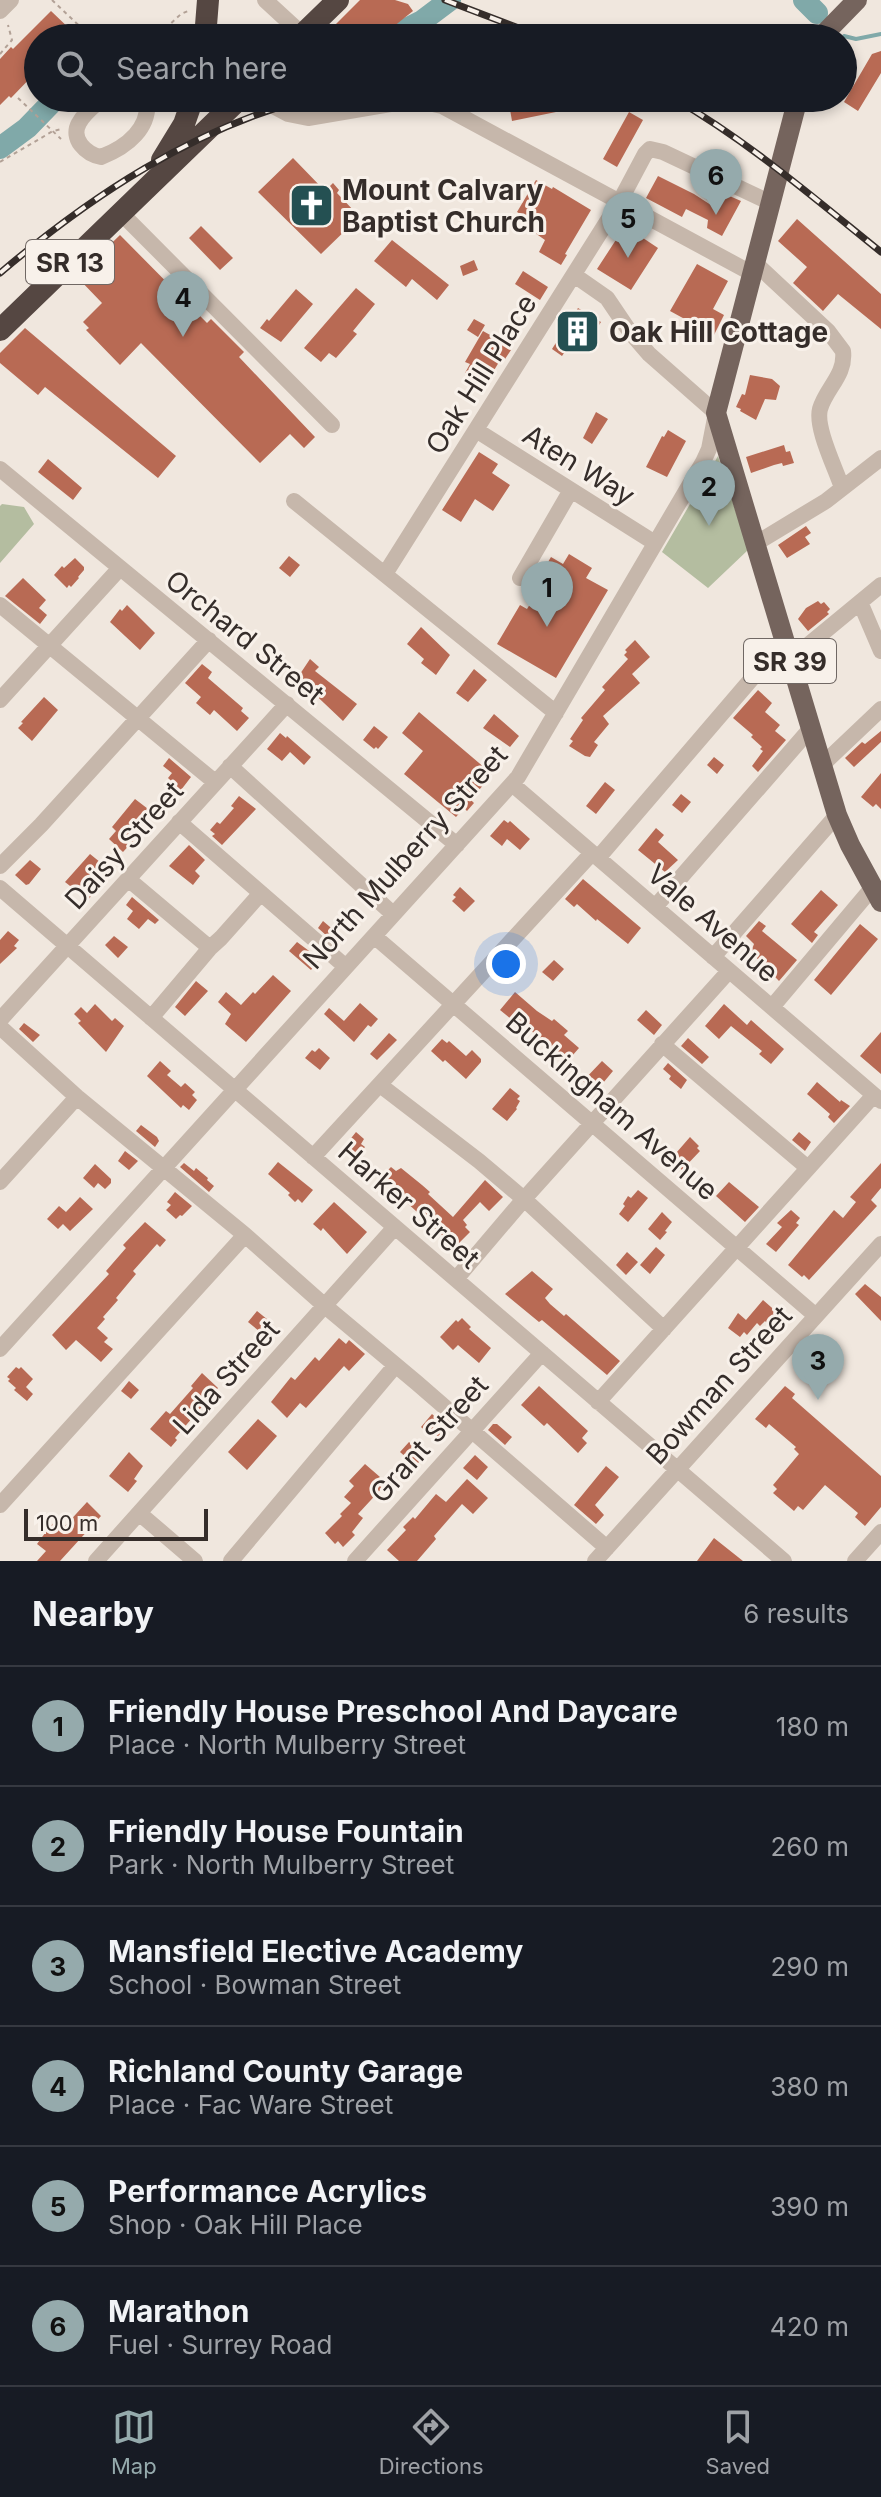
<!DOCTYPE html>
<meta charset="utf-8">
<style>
body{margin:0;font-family:Inter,sans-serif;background:#242831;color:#f1f3f6}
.scale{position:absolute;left:24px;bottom:20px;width:184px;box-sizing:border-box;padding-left:8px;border:4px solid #352d2a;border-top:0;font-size:22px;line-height:28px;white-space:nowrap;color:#352d2a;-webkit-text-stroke:6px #f8f1ea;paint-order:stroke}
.you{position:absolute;left:506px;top:964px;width:28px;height:28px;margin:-20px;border:6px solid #fff;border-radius:50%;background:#1a73e8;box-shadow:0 0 0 12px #1a73e833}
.badge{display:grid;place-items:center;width:52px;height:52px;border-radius:50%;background:#95aaac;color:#111;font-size:26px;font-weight:700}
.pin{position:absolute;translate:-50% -66px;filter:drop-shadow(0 2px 4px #0008)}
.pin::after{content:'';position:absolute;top:42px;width:28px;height:24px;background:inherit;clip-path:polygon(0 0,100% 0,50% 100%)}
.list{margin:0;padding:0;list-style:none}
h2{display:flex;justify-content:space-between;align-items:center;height:104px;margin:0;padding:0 32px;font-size:34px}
h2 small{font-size:26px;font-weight:400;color:#9ea1a6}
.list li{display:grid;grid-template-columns:52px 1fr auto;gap:24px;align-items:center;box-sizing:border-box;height:120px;padding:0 32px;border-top:2px solid #363941}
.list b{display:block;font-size:30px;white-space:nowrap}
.list p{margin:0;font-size:26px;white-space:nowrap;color:#9ea1a6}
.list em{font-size:26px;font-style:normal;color:#9ea1a6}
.icon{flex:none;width:44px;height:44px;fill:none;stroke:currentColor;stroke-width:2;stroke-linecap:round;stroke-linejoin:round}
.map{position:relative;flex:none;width:881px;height:1561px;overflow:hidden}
.search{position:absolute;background:#171b24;box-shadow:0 4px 12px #0003;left:24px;right:24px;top:24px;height:88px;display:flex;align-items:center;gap:20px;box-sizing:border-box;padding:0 28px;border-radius:44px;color:#9ea1a6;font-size:30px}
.sheet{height:824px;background:#171b24}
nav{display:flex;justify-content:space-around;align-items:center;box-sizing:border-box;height:112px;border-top:2px solid #363941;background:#171b24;font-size:22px;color:#9ea1a6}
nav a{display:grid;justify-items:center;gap:4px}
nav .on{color:#95aaac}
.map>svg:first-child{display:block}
</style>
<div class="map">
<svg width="881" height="1561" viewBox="0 0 881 1561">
<rect width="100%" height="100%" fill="#f0e7de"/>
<!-- green -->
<path fill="#b4bda0" d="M718,456L748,550L708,588L662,552Z
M2,504L24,507L34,524L0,563V506Z"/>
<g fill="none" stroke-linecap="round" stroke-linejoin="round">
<!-- stream -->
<path stroke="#80a9a9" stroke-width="4" d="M844,36L856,39L881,34"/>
<!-- river -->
<path stroke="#80a9a9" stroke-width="22" d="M804,0L817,13
M388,38L422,21L450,0
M0,148L27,128L56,98"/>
</g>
<!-- building -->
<path fill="#b86a54" d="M360,0H395L408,4L413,11L393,27L364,38H322Z
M51,11L73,32L67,38H38V70L11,98L9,96L0,105V59L11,47L13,49Z
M881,51V73L858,111L844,102L872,54Z
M508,98H553L556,112L512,121Z
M629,112L643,120L617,167L603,159Z
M293,158L325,191L333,183L339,190L337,193L355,212L349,217L354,222L321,254L258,192Z
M658,176L694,194L717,209L725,194L741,201L722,236L707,228L708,220L686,209L682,217L646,198Z
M536,180L552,189L553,187L591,210L565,254L567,255L561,265L539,252L545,240L525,226L529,219L517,212Z
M797,219L881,294V329L838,294L823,311L793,283L807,267L778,241Z
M201,226L233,258L220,270L189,238Z
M625,226L658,248L631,290L597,269Z
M120,235L207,323L211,319L244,352L239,357L315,437L304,448L290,434L260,463L141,343L120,365L86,330L89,328L83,322L102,303L77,277Z
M392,240L449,285L437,300L412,279L406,287L374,261Z
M474,260L478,270L463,276L460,266Z
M697,264L728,281L713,309L724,315L714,335L670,311Z
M523,271L548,287L540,300L515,284Z
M356,288L375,304L353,331L357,334L336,358L329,353L321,362L304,348Z
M296,289L313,304L281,342L260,328L267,319L269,321Z
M578,308L601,322L587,344L580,342L574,351L568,347L562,356L552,349Z
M474,319L485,325L478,337L467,330Z
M25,328L176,456L158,478L45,387L38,395L0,363V353Z
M483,331L508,345L507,348L511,350L505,359L502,357L490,377L480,371L476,379L465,373L470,364L465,362Z
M750,375L772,379L780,386L776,400L765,399L756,420L740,411L741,409L736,407L742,394L745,395Z
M596,412L608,419L592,444L583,438Z
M668,430L686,441L667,477L646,467L662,436L664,437Z
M784,445L786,452L790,451L794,463L783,466L782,463L774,465L751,473L746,457Z
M479,452L498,464L492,473L510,485L493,511L475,499L461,522L442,510Z
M48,459L82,488L73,500L38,472Z
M806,526L811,533L805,537L810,544L787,558L778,545Z
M569,554L592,568L586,578L608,590L556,678L497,644L520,605L527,609L542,585L536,582L551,557L563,564Z
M289,556L300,565L290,577L279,568Z
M75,558L84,567V570L78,577L79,578L71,587L69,585L67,588L54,575L62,566L64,568Z
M23,578L46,600L39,608L47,615L40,624L5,596Z
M818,601L821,604L824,602L830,609L827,612L829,614L808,631L798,619L806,608Z
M127,605L155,633L140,650L110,622L120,609L122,611Z
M421,627L450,655L436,675L421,663L424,659L407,644Z
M635,640L650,657L632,674L640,683L603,716L609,724L594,742L598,745L590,757L585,756L569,746L573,741L570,739L583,720L581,718L605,690L602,687L628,659L624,655L627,652L625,650Z
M310,659L319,667L315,671L357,704L343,721L305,685L296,680Z
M202,664L212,672L208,678L243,708L241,711L249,718L237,731L214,710L210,715L196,703L201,697L185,683Z
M474,669L487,680L468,702L456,693Z
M758,690L772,703L765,712L780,725L775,731L786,740L758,772L752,766L763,751L760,749L762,747L751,737L753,735L733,718Z
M44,697L58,710L32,741L18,728L23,723L21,722Z
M419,712L492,774L471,800L474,803L467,811L464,808L456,817L404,774L423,751L402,733Z
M494,714L519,736L510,747L483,728Z
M374,726L388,737L378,749L376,747L374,749L363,740Z
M881,731V742L854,767L845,758L862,742L865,744Z
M280,733L286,738L287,736L311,757L304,765L290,752L282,761L267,749Z
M714,757L724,765L717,774L707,765Z
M169,758L191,777L181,790L168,778L172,773L163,766Z
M881,773V809L876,804L873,807L861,797Z
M605,782L615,790L596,814L586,806Z
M681,794L691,802L682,813L672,805Z
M239,796L256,809L222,845L212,836L215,834L210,830L217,822L220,824L234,808L231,806Z
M135,799L152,812L145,820L142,818L128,836L133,841L123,852L109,839L116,831L112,827Z
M504,820L508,823L510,821L530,839L520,850L507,839L502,846L490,836Z
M656,828L664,835L658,842L678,860L665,872L638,850Z
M189,845L205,860L195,871L200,876L193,885L169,866Z
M90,854L111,871L88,900L65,882Z
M30,860L41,869L29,884L26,885L15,875Z
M583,879L641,928L628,944L597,919L596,921L577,904L574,907L565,899Z
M460,887L475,901L464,912L452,901L456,897L453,895Z
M821,890L838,905L814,932L818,935L812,943L791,924Z
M132,897L159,920L155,924L148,919L139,929L127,919L133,911L126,905Z
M323,921L343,938L337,945L318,928Z
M759,921L766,926L762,931L797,960L779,981L751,952L754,944L746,936Z
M860,924L878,939L831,995L814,980Z
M8,931L19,940L14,946L17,948L0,964V940Z
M114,936L128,947L118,958L105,945Z
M297,942L320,959L311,970L289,951Z
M554,960L564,969L553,981L542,972Z
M273,975L291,991L246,1042L225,1024L231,1014L218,1002L226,992L241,1005L253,992L255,994Z
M196,981L208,991L185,1016L175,1007Z
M515,992L537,1011L552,1021L554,1019L568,1031L564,1035L579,1048L572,1056L570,1055L565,1060L529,1029L527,1032L500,1010Z
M360,1003L378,1019L371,1027L368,1025L354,1042L324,1014L329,1008L344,1021Z
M95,1004L112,1021L115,1018L124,1026L106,1052L78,1023L81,1021L74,1014L81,1007L87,1013Z
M724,1004L747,1025L751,1020L784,1049L771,1064L759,1054L762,1051L731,1026L719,1039L705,1026Z
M646,1010L662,1025L654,1035L637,1020Z
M24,1023L40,1035L33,1042L19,1029Z
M881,1032V1074L860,1056Z
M389,1033L397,1040L377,1060L370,1054Z
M688,1038L709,1057L702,1064L681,1046Z
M442,1039L447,1043L449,1041L466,1056L472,1050L481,1059V1062L466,1079L445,1060L443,1062L431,1051Z
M319,1048L330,1058L320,1070L305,1058L312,1050L315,1052Z
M160,1061L171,1071L167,1075L181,1087L185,1083L195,1092L192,1095L197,1100L189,1110L183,1105L181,1108L147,1076Z
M602,1061L613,1071L603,1083L601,1081L595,1087L593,1085L591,1088L583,1081Z
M668,1063L687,1080L681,1089L669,1079L671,1076L663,1069Z
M817,1082L840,1102L841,1100L850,1106L834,1123L828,1117L830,1114L807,1094Z
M510,1088L520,1096L517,1099L520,1101L516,1108L517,1109L507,1121L492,1109Z
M141,1125L157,1137L159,1141L155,1147L136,1131Z
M356,1132L364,1139L361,1144L365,1147L355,1159L344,1147Z
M799,1132L811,1142L805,1151L792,1140Z
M690,1137L699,1146L697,1148L700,1151L682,1170L670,1160Z
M125,1151L138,1161L129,1170L118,1161Z
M278,1162L313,1190L302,1203L298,1199L295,1202L288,1195L290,1193L268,1174Z
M184,1163L194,1171L196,1168L208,1178L207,1180L214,1186L209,1192L180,1167Z
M881,1163V1188L871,1200L877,1206L809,1280L804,1275L802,1277L788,1265L834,1210L843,1218L856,1202L850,1197Z
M95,1164L111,1179V1183L105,1189L98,1183L94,1188L83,1178Z
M391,1167L396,1171L401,1168L422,1185L430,1192L428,1194L453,1217L485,1180L503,1197L489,1211L480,1202L463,1220L467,1225L465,1227L470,1232L455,1247L434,1228L432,1231L423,1223L426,1220L386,1184L389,1181L383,1175Z
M729,1182L759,1207L745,1222L716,1196Z
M638,1190L648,1198L628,1222L619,1214L625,1206L623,1204L628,1196L631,1198Z
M175,1192L192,1206L182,1216L180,1215L176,1219L166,1210L171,1205L167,1202Z
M80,1197L93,1209L70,1231L63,1224L58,1229L47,1219L59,1206L66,1212Z
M334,1202L367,1232L347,1254L323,1228L321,1231L313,1224Z
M791,1210L800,1218L796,1223L799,1225L776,1252L766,1244L782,1227L777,1223Z
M662,1212L672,1222L665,1231L667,1232L660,1240L648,1229Z
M145,1222L166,1240L160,1247L157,1244L133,1271L136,1274L116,1298L118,1300L103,1317L105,1319L97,1328L108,1338L104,1342L113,1349L101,1362L76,1340L66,1350L52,1335L109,1274L106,1271L126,1248L123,1245Z
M656,1247L665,1255L650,1274L640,1265Z
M627,1252L638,1262L626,1275L616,1265Z
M532,1271L553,1289L545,1298L550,1304L564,1316L566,1314L620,1361L607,1375L542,1320L539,1322L505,1294Z
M865,1284L881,1297V1321L855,1294Z
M763,1300L779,1314L769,1325L765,1321L760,1326L757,1323L747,1335L744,1332L740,1337L728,1328L738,1313L746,1320Z
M257,1311L273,1324L264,1335L248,1322Z
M462,1318L471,1327L469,1329L491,1348L479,1363L458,1345L453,1350L440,1337L456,1320L458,1322Z
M339,1338L346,1344L349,1340L365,1354L349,1371L344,1366L306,1408L300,1403L287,1418L271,1402L291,1377L295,1380L315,1357L319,1361Z
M16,1367L19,1369L21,1367L33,1379L26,1387L33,1394L27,1401L14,1390L16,1388L8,1381L10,1379L7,1377Z
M202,1373L218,1388L175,1438L177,1440L171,1447L150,1429L166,1411L170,1414L193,1388L191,1386Z
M129,1381L139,1390L131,1399L121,1391Z
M539,1386L588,1431L582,1438L587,1443L578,1453L547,1423L544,1426L521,1405Z
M785,1386L795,1394L792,1398L881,1476V1507L865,1526L855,1517L858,1513L825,1485L803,1510L798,1506L794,1511L773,1493L777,1489L773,1485L799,1454L794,1449L796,1447L769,1424L766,1428L755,1419Z
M432,1414L448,1429L437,1442L421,1427Z
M258,1419L277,1436L247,1470L228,1452Z
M493,1424H497L512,1437L505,1445L488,1430Z
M409,1442L424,1455L416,1466L400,1452Z
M129,1452L143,1466L134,1479L137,1481L128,1492L109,1476Z
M475,1455L488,1467L477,1480L463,1468Z
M365,1464L380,1477L376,1482L382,1488L358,1514L363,1518L352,1532L355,1535L343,1547L338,1541L335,1544L325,1533L342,1516L340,1514L351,1503L344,1497L354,1486L349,1481Z
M606,1466L619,1477L595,1505L604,1515L596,1524L574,1505Z
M467,1479L488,1498L473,1514L462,1504L434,1536L436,1539L417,1561H399L387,1550L406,1530L403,1527L413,1517L415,1519L436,1494L446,1502Z
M87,1502L101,1516L60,1561H37L46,1551L37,1544L48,1529L57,1519L65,1526Z
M714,1538L743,1561H697Z"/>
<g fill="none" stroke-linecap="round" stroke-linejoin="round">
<!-- path -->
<path stroke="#b2a196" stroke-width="2" stroke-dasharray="4 4" stroke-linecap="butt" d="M52,0L92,38
M135,38L165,29L181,14L188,11
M0,54L12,40L8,25
M18,98L61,139
M0,162L53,131L62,129"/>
<!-- minor -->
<path stroke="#c6b7ab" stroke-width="16" d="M265,0L303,35
M0,11L11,0
M103,98C95,105 84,113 79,123C70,139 86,154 101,157C127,147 151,128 147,98
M258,98L288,114L308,118L408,101H419L442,106L753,274
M120,212L332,425
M755,263L828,331L843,351C846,375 826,388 820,409C815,428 836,469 842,488
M476,430L655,543
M0,469L457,845
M294,501L556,713
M755,544L826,501L881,458
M385,574L620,201L645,154L650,149L663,152L771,203
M520,578L571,490
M860,602L881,651
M0,605L215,782
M790,660L881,585
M0,700L120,568
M822,765L881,709
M230,766L393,914
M512,784L881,1101
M179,822L346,967
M598,858L784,641
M0,866L41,825L209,640
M128,879L210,948L221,938L261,893
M0,888L784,1561
M655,907L811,728
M374,936L816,1316
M713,957L837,815
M772,1007L873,887
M151,1018L210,948
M0,1020L287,704
M0,1027L77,1097L245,1235L325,1306L417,1383L607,1548
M662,1044L808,1168
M380,1085L479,1161L524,1199L664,1329
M313,1157L592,853
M0,1182L77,1097
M456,1279L524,1199L729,971
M0,1349L518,777L703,462L709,449L716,413L649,354L630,332L607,298L574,275
M598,1402L874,1095
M0,1505L245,1235
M139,1513L195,1561
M96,1561L395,1227
M231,1561L395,1366
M355,1561L542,1353
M595,1561L881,1244
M855,1561L881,1532"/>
<!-- major -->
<path stroke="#75645d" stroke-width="20" d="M820,38L857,0
M798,98L716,413L837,815L850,845L881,902"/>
<!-- highway -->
<path stroke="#554742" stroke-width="22" d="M205,38L208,0
M299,38L338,0
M162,160L184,124L193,98
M0,330L240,98"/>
<defs>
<path id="rail" d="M445,0L545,38
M673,98C748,141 814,198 881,252
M0,273C92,195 191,130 309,98"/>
</defs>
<!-- rail casing -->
<use href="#rail" stroke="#352d2a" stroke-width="7"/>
<!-- rail -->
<use href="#rail" stroke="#f8f1ea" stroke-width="4" stroke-dasharray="12" stroke-linecap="butt"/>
</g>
<!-- icons -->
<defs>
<symbol id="church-square" viewBox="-11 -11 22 22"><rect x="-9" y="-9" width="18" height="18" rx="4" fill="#245052" stroke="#f8f1ea"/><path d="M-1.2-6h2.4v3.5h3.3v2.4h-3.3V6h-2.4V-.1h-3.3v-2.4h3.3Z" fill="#fff"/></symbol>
<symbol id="building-square" viewBox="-11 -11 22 22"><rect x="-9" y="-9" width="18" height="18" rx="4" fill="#245052" stroke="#f8f1ea"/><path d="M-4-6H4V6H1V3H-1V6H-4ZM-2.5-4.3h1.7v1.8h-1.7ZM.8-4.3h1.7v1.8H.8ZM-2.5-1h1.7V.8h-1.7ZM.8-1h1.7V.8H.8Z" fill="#fff"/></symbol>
</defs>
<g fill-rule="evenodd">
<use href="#church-square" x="286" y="180" width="51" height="51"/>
<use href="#building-square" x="552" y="306" width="51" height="51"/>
</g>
<g text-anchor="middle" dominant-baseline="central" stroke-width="6" stroke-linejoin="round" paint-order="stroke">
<!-- shield labels -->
<g fill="#f8f1ea" stroke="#706864" stroke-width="2">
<rect x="26" y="240" width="88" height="44" rx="6"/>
<rect x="744" y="639" width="92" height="44" rx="6"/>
</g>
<g font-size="26" font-weight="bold" fill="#352d2a">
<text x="70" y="262">SR 13</text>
<text x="790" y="661">SR 39</text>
</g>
<!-- poi labels -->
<g font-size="28" font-weight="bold" fill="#352d2a" stroke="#f8f1ea" text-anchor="start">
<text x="342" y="190">Mount Calvary<tspan x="342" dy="32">Baptist Church</tspan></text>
<text x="609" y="332">Oak Hill Cottage</text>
</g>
<!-- street labels -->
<g font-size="28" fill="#352d2a" stroke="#f8f1ea">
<text transform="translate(481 374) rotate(-58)">Oak Hill Place</text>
<text transform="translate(579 465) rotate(32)">Aten Way</text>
<text transform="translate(245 637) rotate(39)">Orchard Street</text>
<text transform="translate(124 845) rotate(-48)">Daisy Street</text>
<text transform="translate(405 857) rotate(-48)">North Mulberry Street</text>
<text transform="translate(713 923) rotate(41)">Vale Avenue</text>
<text transform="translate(612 1106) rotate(41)">Buckingham Avenue</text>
<text transform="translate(409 1205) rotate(41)">Harker Street</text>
<text transform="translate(226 1377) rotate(-48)">Lida Street</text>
<text transform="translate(719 1385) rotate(-48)">Bowman Street</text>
<text transform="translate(429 1439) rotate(-48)">Grant Street</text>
</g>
</g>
</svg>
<div class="scale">100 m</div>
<div class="you"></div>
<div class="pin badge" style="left:547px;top:627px">1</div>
<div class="pin badge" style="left:709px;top:526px">2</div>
<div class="pin badge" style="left:818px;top:1400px">3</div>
<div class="pin badge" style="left:183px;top:337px">4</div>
<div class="pin badge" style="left:628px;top:258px">5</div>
<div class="pin badge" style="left:716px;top:215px">6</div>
<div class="search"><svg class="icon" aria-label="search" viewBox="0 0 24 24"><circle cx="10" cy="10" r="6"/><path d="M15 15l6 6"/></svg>Search here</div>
</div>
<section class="sheet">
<h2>Nearby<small>6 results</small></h2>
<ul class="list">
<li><span class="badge">1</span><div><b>Friendly House Preschool And Daycare</b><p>Place · North Mulberry Street</p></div><em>180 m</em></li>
<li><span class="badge">2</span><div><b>Friendly House Fountain</b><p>Park · North Mulberry Street</p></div><em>260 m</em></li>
<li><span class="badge">3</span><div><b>Mansfield Elective Academy</b><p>School · Bowman Street</p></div><em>290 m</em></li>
<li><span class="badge">4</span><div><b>Richland County Garage</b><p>Place · Fac Ware Street</p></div><em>380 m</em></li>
<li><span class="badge">5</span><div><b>Performance Acrylics</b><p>Shop · Oak Hill Place</p></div><em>390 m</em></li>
<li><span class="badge">6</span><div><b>Marathon</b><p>Fuel · Surrey Road</p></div><em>420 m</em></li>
</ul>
</section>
<nav>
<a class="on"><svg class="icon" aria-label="map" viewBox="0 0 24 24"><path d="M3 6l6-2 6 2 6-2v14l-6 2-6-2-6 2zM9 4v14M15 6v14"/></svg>Map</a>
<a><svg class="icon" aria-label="directions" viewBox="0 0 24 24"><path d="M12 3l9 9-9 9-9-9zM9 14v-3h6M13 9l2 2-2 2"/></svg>Directions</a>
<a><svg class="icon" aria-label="saved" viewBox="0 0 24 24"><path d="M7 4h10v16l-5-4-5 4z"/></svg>Saved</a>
</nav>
